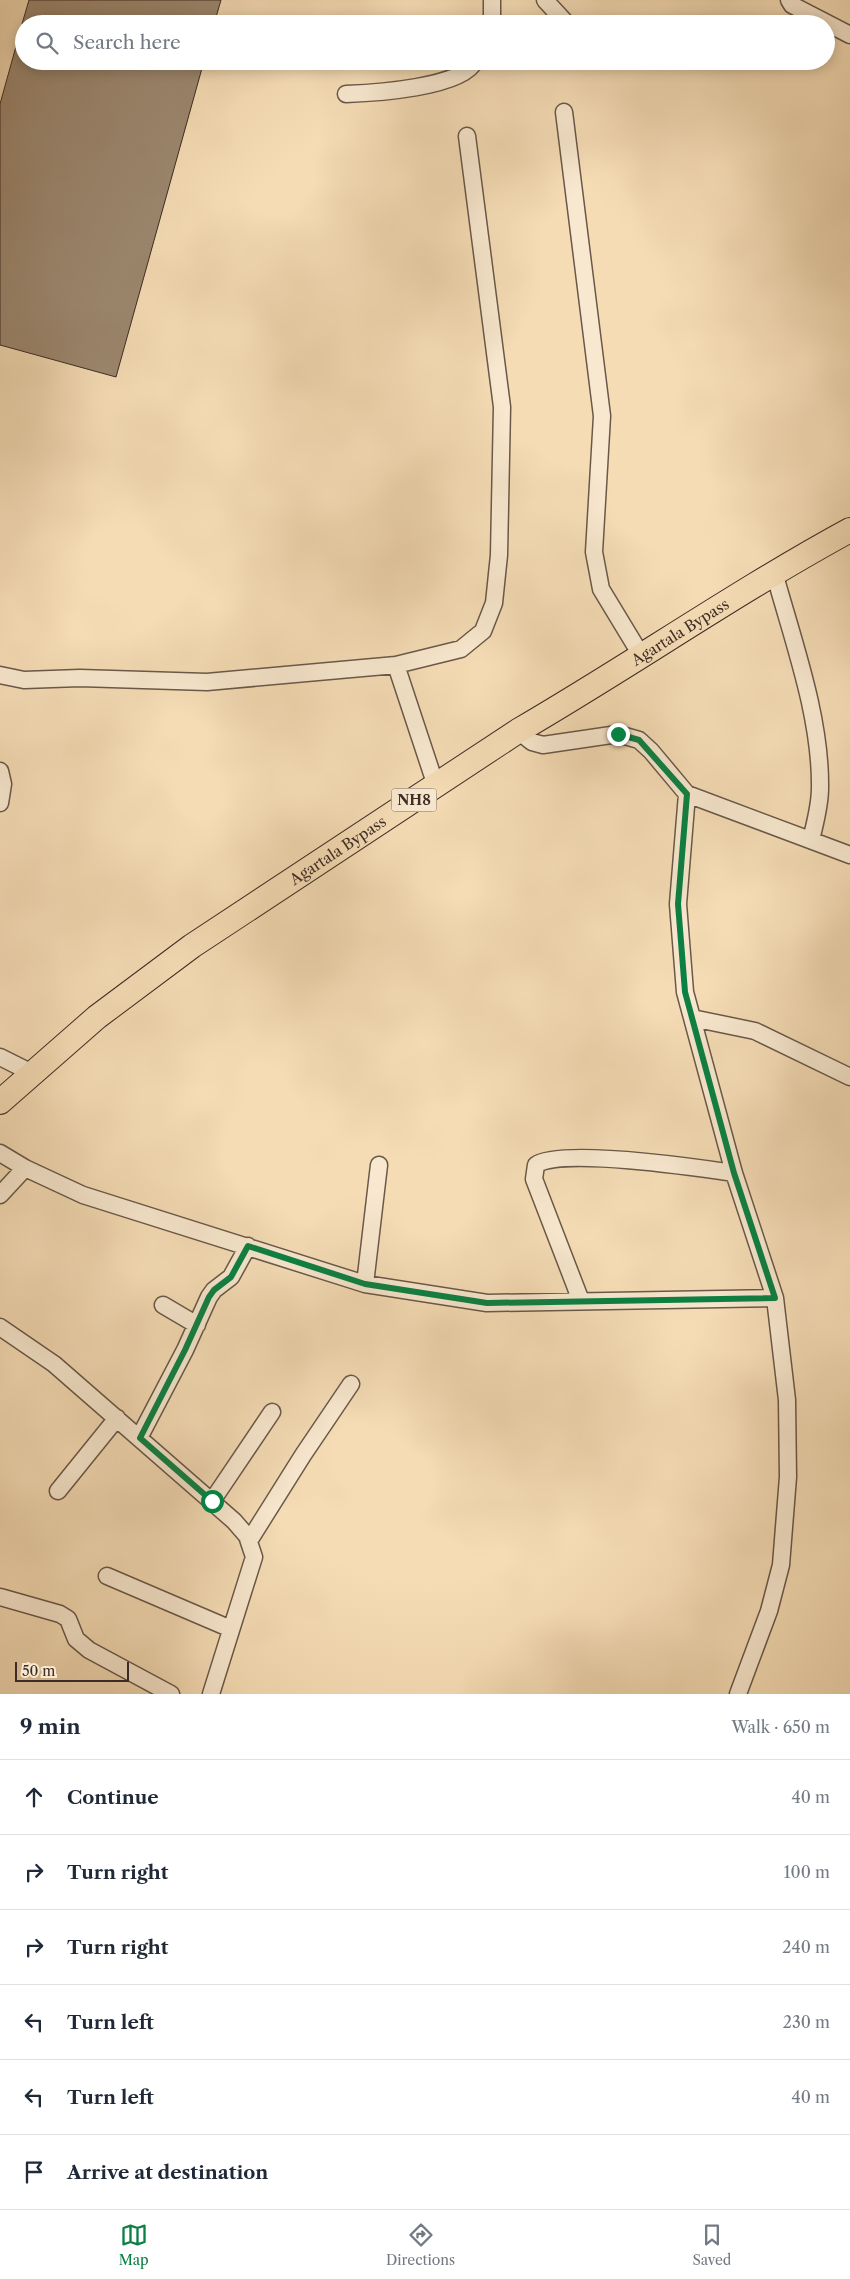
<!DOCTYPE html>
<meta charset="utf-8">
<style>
body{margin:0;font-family:"Libre Caslon Text",serif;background:#f2f2f3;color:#1f2937}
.scale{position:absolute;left:15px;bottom:12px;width:114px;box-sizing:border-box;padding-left:5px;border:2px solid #3c2c25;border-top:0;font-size:14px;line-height:18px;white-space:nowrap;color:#3c2c25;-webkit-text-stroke:4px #f8e8cf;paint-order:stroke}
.stop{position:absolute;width:15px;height:15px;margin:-11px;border:4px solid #0b8043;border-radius:50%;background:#fff}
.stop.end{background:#0b8043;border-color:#fff;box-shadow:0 1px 5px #0008}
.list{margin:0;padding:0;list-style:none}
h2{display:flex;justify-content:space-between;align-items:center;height:65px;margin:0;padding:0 20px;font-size:21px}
h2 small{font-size:16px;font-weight:400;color:#747a83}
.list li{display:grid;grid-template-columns:32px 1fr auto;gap:15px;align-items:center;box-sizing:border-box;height:75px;padding:0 20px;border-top:1px solid #e0e1e3}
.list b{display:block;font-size:19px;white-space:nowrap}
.list em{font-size:16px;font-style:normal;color:#747a83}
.icon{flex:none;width:28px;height:28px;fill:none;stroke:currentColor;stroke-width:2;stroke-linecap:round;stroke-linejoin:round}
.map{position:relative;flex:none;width:850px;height:1694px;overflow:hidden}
.search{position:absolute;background:#fff;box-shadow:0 2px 12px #0003;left:15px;right:15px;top:15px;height:55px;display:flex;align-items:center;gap:12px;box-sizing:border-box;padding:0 18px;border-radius:28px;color:#747a83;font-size:19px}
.sheet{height:515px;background:#fff}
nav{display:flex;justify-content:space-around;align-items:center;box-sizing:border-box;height:70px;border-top:1px solid #e0e1e3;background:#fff;font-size:14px;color:#747a83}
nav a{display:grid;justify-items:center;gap:2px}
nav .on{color:#0b8043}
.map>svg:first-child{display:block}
</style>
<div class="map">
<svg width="850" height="1694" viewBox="0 0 850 1694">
<rect width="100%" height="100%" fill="#f5dcb5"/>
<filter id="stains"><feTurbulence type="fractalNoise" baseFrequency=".004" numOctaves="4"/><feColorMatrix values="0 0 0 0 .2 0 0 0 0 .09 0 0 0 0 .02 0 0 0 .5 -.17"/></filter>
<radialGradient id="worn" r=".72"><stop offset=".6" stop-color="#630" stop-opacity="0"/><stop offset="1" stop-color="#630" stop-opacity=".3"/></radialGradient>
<!-- building -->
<path fill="#9c8870" stroke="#3c2c25" d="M29,0H221L214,24H22Z
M20,32L24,33V61H204L116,377L0,345V104Z"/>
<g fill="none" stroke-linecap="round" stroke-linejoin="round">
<defs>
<path id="minor" d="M545,0L567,24
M789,0L792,5L850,35
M490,24L492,15V0
M346,94C372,93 463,88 475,61
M564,112L602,416L594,552L601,589L641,655
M774,572C793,641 821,717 820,788C820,806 815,823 811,840
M396,665L436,786
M0,675L24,680L80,678L207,682L396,665L461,649L483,631L494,603L499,555L502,407L467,136
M518,731L532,742L543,745L618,734L639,740L651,751L687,794L678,904L685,992L734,1173L775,1298L787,1400L788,1477L781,1565L769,1611L738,1694
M0,771L3,784L0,803
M687,794L850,855
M692,1018L755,1031L850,1077
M0,1057L32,1073
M0,1153L25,1168L83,1195L365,1284L487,1303L775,1298
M0,1195L25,1168
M365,1284L379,1165
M581,1301L534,1179L536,1165C559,1147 700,1168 734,1173
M163,1305L197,1325
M0,1327L54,1364L234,1521L247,1536L254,1557L211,1694
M139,1438L185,1350L209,1297L214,1290L231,1277L248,1246
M58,1491L117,1418
M212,1501L272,1412
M249,1541L303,1455L351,1384
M107,1576L231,1629
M0,1597L60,1614L68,1619L76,1639L89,1650L171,1694"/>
<g id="highway">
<path id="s1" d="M0,1102L97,1017L192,946L518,731C630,666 736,592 850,530"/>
</g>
</defs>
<!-- minor casing -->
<use href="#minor" stroke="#6a5849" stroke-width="19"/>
<!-- highway casing -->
<use href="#highway" stroke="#3c2c25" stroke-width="26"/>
<!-- minor -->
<use href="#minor" stroke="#f8e8cf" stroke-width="16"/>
<!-- highway -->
<use href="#highway" stroke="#f5dcb5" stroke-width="24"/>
</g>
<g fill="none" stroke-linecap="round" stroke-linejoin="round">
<!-- route -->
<path stroke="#0b8043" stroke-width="6" d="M212,1501L140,1438L185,1350L209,1297L214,1290L231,1277L248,1246L365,1284L487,1303L775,1298L734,1173L685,992L678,904L687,794L639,740L618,734"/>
</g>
<g text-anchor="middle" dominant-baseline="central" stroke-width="5" stroke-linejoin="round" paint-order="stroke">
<!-- shield labels -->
<rect fill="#f8e8cf" stroke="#746458" stroke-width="1" x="391.5" y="788.5" width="45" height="23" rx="4"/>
<g font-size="14" font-weight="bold" fill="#3c2c25">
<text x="414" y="800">NH8</text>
</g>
<!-- street labels -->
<g font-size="15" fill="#3c2c25" stroke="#f8e8cf">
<text stroke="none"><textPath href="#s1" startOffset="828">Agartala Bypass</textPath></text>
<text stroke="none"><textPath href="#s1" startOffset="422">Agartala Bypass</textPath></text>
</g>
</g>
<rect width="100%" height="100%" filter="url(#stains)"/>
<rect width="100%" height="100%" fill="url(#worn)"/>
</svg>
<div class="scale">50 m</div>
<div class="stop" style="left:212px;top:1501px"></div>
<div class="stop end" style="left:618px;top:734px"></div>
<div class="search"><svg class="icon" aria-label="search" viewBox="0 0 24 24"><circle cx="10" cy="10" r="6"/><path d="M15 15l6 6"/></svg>Search here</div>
</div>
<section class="sheet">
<h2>9 min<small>Walk · 650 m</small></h2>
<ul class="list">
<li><svg class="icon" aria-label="ahead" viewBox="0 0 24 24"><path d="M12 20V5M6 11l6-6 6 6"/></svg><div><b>Continue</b></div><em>40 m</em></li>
<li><svg class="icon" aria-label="right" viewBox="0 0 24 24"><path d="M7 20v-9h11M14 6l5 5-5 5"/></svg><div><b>Turn right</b></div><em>100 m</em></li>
<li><svg class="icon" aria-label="right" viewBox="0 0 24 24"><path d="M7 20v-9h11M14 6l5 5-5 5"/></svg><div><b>Turn right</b></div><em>240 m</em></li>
<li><svg class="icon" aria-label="left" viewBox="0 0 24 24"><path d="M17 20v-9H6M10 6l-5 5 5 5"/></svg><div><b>Turn left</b></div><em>230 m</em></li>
<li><svg class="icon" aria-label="left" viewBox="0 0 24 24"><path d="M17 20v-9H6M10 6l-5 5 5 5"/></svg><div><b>Turn left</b></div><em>40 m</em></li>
<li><svg class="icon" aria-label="arrive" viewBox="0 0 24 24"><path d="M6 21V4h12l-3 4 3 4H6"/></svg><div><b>Arrive at destination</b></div></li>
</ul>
</section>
<nav>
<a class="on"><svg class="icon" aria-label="map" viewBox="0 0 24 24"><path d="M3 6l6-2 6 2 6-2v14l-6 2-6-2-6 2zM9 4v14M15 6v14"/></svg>Map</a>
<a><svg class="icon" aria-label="directions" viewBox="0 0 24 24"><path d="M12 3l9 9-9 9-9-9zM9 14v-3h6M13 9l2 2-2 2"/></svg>Directions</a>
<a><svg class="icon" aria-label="saved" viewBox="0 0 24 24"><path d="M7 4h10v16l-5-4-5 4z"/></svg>Saved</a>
</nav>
